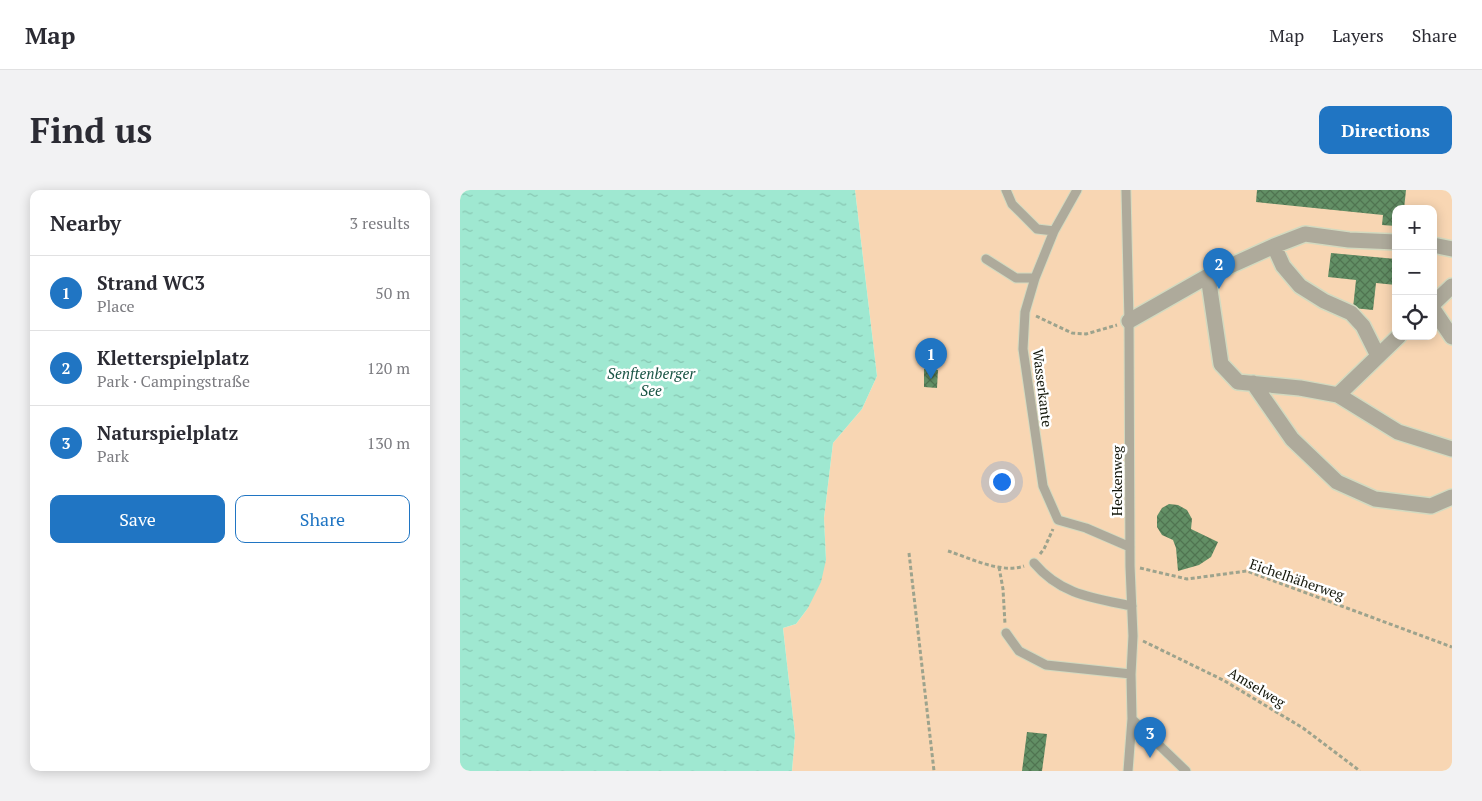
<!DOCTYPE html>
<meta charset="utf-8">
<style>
body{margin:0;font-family:"PT Serif",serif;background:#f2f2f3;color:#2b2b33}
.controls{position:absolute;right:15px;top:15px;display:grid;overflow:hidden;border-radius:10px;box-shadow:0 2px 12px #0003}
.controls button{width:45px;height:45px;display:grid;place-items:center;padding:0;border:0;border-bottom:1px solid #e1e1e2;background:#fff;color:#2b2b33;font:25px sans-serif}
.you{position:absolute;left:541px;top:291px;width:18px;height:18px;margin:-12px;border:4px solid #fff;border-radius:50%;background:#1a73e8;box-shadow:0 0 0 8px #1a73e833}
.badge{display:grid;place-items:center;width:32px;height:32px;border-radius:50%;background:#2075c3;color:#fff;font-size:16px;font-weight:700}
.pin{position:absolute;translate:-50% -41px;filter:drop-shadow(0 1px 2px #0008)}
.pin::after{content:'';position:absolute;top:26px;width:18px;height:15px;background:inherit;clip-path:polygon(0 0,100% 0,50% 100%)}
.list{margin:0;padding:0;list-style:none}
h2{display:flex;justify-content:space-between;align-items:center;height:65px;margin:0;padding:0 20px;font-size:21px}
h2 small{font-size:16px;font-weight:400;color:#7c7c81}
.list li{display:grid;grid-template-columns:32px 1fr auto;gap:15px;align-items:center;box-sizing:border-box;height:75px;padding:0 20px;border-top:1px solid #e1e1e2}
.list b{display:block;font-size:19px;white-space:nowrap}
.list p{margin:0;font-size:16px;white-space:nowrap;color:#7c7c81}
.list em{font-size:16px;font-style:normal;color:#7c7c81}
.actions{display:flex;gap:10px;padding:15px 20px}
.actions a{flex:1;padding:11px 0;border:1px solid #2075c3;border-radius:10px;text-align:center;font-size:18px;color:#2075c3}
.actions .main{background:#2075c3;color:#fff}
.icon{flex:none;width:28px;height:28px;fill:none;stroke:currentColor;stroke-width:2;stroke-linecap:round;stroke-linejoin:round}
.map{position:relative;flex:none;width:992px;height:581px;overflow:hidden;border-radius:10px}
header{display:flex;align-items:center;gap:30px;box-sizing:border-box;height:70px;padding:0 25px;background:#fff;border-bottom:1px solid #e1e1e2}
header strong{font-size:24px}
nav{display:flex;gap:28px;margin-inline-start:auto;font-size:18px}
.intro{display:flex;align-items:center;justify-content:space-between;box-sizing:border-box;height:120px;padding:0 30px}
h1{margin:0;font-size:35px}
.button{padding:12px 22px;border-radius:10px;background:#2075c3;color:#fff;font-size:18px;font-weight:700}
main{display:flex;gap:30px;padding:0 30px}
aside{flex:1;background:#fff;border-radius:10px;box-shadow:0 2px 12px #0003}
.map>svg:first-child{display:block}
</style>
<header>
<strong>Map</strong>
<nav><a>Map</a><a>Layers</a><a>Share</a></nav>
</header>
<div class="intro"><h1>Find us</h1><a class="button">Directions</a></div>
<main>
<aside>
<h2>Nearby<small>3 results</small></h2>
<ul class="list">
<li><span class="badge">1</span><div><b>Strand WC3</b><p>Place</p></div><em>50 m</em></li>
<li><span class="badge">2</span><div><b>Kletterspielplatz</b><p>Park · Campingstraße</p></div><em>120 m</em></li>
<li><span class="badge">3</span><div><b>Naturspielplatz</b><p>Park</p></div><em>130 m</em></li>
</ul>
<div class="actions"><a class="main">Save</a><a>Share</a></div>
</aside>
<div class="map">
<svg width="992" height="581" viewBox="0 0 992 581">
<defs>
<pattern id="water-ripples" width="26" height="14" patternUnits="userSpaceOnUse" patternTransform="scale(1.25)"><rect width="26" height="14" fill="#9fe8d1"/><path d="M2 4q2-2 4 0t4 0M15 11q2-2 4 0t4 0" fill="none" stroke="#88c6b2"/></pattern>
<pattern id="building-cross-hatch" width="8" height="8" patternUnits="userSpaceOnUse" patternTransform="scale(1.25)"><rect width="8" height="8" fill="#628f65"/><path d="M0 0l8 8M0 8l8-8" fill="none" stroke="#507451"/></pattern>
</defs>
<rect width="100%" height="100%" fill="#f7ffe3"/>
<!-- green -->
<path fill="#f8d6b3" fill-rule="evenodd" d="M395,0H992V581H332L335,545L323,438L336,434L348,418L366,370L364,328L373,253L402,219L417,186ZM936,19H973V146H936Z"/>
<!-- water -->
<path fill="url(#water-ripples)" d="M0,0H395L417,186L402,219L373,253L364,328L366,370L361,392L348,418L336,434L323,438L335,545L332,581H0Z"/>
<!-- building -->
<path fill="url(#building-cross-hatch)" d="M797,0H946L944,19H936V36L922,35L923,25L796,12Z
M871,63L936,69V95L916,93L913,120L893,118L896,90L868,87Z
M464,179L478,180L477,198L464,197Z
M709,314L718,315L727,320L732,329L731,339L758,352L751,367L739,375L718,381L716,358L713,350L702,345L697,337V326L702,318Z
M567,542L587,544L582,581H562Z"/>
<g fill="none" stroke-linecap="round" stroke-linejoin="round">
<defs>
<path id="lane" d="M546,0L552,14L577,39L594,41
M617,0L594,41L575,88L565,122L563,159L583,296L598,330L626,338L670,357
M666,0L669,131L670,376L673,446L671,484L672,529L668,581
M526,69L556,88H575
M574,373C601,405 633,408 672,416
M546,443L559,461L586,475L671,484
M672,529L726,581"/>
<path id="street" d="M973,55L992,59
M814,56L823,76L840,96L864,111L891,123L903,136L918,166
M748,86L761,174L778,192L840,198L878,205
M973,114L992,96
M973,119L992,147
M669,131L748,86L814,56L845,44L889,50L936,52
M939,146L878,205L938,242L992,259
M793,193L832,249L877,292L915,309L971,316L992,307"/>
</defs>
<!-- lane casing -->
<use href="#lane" stroke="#d3dac0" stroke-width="11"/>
<!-- street casing -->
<use href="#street" stroke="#d3dac0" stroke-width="18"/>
<!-- path -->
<path stroke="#9da38d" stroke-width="3" stroke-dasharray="4 2.5" stroke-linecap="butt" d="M576,126L612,143L626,144L657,135
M488,361C510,368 541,384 564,376
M449,363L474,581
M580,364L584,359L593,339
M539,377L543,399L545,434
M680,378L727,389L787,381L992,457
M683,451L763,490L843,538L900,581"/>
<!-- lane -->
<use href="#lane" stroke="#aeaa9b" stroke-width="9"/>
<!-- street -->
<use href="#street" stroke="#aeaa9b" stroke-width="15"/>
</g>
<g text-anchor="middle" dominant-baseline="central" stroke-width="5" stroke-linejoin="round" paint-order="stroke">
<!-- street labels -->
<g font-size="14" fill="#13160a" stroke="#fff">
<text transform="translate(583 198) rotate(83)">Wasserkante</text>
<text transform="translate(656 291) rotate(-90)">Heckenweg</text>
<text transform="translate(837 389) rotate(19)">Eichelhäherweg</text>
<text transform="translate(797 497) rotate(31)">Amselweg</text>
</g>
<!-- water labels -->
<g font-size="15" font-style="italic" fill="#1a5546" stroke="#fff">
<text x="191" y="183">Senftenberger<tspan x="191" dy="17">See</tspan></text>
</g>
</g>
</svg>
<div class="controls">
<button>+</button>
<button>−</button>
<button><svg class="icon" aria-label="locate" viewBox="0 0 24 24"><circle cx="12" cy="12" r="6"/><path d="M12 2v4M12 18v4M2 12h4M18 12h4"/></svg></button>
</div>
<div class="you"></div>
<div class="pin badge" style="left:471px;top:189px">1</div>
<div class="pin badge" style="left:759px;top:99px">2</div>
<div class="pin badge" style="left:690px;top:568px">3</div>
</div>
</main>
